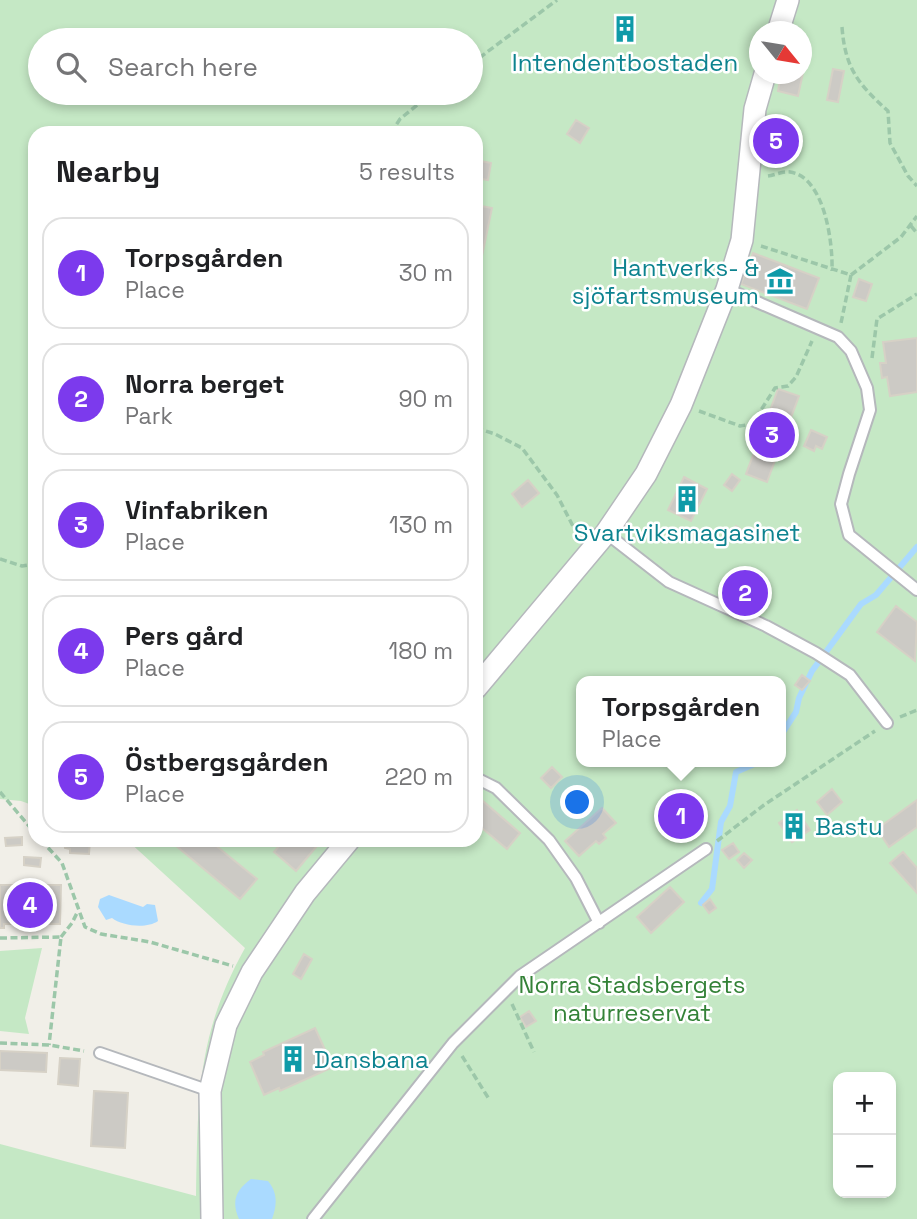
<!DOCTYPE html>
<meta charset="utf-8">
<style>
body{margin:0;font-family:"Space Grotesk",sans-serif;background:#f2f2f2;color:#202124}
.controls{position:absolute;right:21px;bottom:21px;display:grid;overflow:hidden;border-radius:14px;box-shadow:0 4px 10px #0003}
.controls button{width:63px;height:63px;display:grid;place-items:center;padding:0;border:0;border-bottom:2px solid #e0e0e0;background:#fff;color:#202124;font:35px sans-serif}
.compass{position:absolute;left:749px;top:21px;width:63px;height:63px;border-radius:50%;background:#fff;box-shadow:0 4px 10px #0003;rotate:120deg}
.you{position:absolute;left:578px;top:803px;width:24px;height:24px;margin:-18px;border:5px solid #fff;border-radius:50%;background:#1a73e8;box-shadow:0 0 0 10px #1a73e833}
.badge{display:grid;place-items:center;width:46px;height:46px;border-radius:50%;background:#7c3aed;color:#fff;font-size:23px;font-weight:700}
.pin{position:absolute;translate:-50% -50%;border:4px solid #fff;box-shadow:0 2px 7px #0006}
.popup{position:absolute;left:576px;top:676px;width:210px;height:91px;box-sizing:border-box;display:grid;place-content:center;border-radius:14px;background:#fff;filter:drop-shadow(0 2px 5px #0005);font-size:23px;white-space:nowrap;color:#757577}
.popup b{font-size:26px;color:#202124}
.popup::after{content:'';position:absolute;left:50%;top:100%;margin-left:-14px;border:14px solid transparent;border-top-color:#fff}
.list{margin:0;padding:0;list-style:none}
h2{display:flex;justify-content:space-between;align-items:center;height:91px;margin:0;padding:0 28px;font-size:30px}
h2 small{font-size:23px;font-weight:400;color:#757577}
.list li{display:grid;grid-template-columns:46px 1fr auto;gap:21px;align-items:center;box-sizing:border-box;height:112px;margin:0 14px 14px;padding:0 14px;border:2px solid #e0e0e0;border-radius:21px}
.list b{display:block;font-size:26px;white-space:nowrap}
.list p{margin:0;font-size:23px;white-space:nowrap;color:#757577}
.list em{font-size:23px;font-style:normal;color:#757577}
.icon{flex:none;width:38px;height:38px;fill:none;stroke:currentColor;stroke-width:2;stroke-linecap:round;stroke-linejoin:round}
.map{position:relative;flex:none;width:917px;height:1219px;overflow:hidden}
.search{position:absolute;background:#fff;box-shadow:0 4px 10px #0003;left:28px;top:28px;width:455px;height:77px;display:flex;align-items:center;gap:18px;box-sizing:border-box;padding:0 24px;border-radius:38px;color:#757577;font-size:26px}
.panel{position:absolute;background:#fff;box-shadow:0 4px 10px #0003;left:28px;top:126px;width:455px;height:721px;border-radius:21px}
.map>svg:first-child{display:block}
</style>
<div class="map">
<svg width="917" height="1219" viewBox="0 0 917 1219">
<rect width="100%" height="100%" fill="#f1efe8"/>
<!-- green -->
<path fill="#c5e8c5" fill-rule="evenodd" d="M0,0H917V1219H0V1144L196,1196C198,1099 196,1036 245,948L127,840H476V133H35V806L21,801L0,799ZM760,32H802V74H760ZM40,40H471V93H40ZM581,681H781V762H581ZM838,1077H891V1193H838Z
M42,948L25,1018L29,1034L0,1031V951Z"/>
<!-- water -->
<path fill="#aadaff" d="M109,895L143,907L147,904L155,905L158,921C147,929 122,926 112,918L106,920L98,907L100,899Z
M251,1179L268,1181C278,1193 277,1205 272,1219H239C231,1201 236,1190 251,1179Z"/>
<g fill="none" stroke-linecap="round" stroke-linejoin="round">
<!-- stream -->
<path stroke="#aadaff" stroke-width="6" d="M781,735L796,712L799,698L812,671L861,604L876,595L917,547
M701,903L712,889L721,822L730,806L736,772L759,762"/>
</g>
<!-- building -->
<path fill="#cccac5" stroke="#d6d1c6" stroke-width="2" d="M634,16L635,40L615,41L614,17Z
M802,58L806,59L798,96L778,91L781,74H802Z
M833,69L844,71L838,102L827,100Z
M770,118L791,123L781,163L761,159Z
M576,120L589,128L580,143L567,134Z
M476,160L491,163L488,180L476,178Z
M476,205L492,208L482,256L476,255Z
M753,253L819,278L807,309L741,284Z
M859,279L872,284L866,301L853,297Z
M917,338V392L890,396L887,377L882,378L880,363H886L883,342Z
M778,389L799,396L767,482L746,474Z
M811,430L827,437L822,449L816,446L814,451L804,446Z
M732,474L740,480L732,491L724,485Z
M684,477L707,489L691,521L668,510Z
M528,480L539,493L522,507L512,494Z
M736,526L743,531L735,541L728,536Z
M896,606L917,622L915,661L877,632Z
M802,675L810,681L802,690L795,685Z
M552,767L562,777L551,788L541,778Z
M832,789L842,802L827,815L817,802Z
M675,790L706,823L686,841L656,808Z
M476,795L520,833L507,849L476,823Z
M917,800V827L889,847L877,829Z
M602,808L616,823L603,834L606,838L599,844L596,841L579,856L565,841Z
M797,810L810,830L792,842L779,823Z
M22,837V845L6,846L5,838Z
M65,840H90L89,854L70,853V849L65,848Z
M169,840H209L257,879L240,899Z
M284,840H322L296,871L274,852Z
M733,843L739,852L729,859L722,850Z
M903,852L917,868V893L890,863Z
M744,853L752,860L744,868L737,860Z
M24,857L41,858L40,867L24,865Z
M0,885H61L60,924H4V928H0Z
M670,887L684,902L651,933L637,917Z
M710,899L716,908L709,913L703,905Z
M304,954L312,959L301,979L293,974Z
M529,1011L536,1021L526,1027L520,1017Z
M315,1028L333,1067L280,1091L279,1088L264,1095L250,1062L264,1055L263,1052Z
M0,1051L47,1053L46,1072L0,1070Z
M60,1058L80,1059L78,1086L58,1084Z
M94,1091L128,1093L125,1148L91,1146Z"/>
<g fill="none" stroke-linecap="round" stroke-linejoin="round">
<defs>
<path id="lane" d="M727,289L838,337L851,351L867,388L870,410L849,474L841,504L849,535L917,590
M606,533L669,582L766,626L816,653L850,675L887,723
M476,778L496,788L549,840L576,878L599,923
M100,1053L210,1091
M313,1219L453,1043L520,976L706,849"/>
<path id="street" d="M778,32L788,0
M476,688L606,533L646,474L681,405L727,289L742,240L755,109L765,74
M212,1219L210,1091L226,1025L252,972L305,893L349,840"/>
</defs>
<!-- lane casing -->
<use href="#lane" stroke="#b5b8bc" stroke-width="14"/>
<!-- street casing -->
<use href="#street" stroke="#b5b8bc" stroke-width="24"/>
<!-- path -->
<path stroke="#9cc7a9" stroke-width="3.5" stroke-dasharray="7 3.5" stroke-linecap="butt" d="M842,27C845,68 858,84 888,111L890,143L908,176L917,186
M471,64L557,0
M391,133L400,119L432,93
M768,176C775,175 783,171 790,172C825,177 833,244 832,271
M911,226L917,233
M761,246L851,275L841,323
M851,275L901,237L917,216
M872,358L877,319L917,294
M699,411L740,426L752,424L775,388L788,386L796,377L812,341
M476,428L495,434L522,448L557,495L576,532L580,535
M0,559L22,566L35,564
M900,717L917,710
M0,792L35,833
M41,840L62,863L85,927L101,934L150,942L233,966
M717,841L764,805L875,731
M61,937L72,923L78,911
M0,938L61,937L49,1045
M512,1004L534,1052
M0,1043L49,1045L84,1051
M462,1056L489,1099"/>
<!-- lane -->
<use href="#lane" stroke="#fff" stroke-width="10"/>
<!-- street -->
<use href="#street" stroke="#fff" stroke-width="21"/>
</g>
<!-- icons -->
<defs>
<symbol id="building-bare" viewBox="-9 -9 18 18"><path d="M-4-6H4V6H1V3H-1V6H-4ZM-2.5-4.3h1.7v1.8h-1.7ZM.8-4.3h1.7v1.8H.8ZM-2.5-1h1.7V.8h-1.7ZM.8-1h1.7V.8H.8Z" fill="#0f9aa8" stroke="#fff" stroke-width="2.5" paint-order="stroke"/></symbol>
<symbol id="museum-bare" viewBox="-9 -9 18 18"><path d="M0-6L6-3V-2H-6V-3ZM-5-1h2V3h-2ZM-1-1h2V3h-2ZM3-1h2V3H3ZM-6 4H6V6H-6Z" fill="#0f9aa8" stroke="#fff" stroke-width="2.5" paint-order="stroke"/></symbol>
</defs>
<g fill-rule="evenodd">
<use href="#building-bare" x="606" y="10" width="38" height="38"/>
<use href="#museum-bare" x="761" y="262" width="38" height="38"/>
<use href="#building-bare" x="668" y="480" width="38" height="38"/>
<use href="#building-bare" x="775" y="807" width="38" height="38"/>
<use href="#building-bare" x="274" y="1040" width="38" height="38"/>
</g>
<g text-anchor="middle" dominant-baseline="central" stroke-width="5" stroke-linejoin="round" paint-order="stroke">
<!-- culture labels -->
<g font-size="24" fill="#0d838f" stroke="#fff">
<text x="625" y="62">Intendentbostaden</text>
<text x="759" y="267" text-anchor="end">Hantverks- &amp;<tspan x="759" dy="28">sjöfartsmuseum</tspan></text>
<text x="687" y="532">Svartviksmagasinet</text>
<text x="815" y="826" text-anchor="start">Bastu</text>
<text x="314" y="1059" text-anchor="start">Dansbana</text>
</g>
<!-- park labels -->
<g font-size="24" fill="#348238" stroke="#fff">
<text x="632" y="984">Norra Stadsbergets<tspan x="632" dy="28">naturreservat</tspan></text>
</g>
</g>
</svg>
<div class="controls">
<button>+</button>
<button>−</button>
</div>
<svg class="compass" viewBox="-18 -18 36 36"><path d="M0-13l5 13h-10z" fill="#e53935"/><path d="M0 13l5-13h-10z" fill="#757577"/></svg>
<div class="you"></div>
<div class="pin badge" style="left:681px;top:816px">1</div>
<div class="popup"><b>Torpsgården</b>Place</div>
<div class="pin badge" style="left:745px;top:593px">2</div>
<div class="pin badge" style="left:772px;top:435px">3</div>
<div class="pin badge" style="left:30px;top:905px">4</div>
<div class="pin badge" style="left:776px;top:141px">5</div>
<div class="search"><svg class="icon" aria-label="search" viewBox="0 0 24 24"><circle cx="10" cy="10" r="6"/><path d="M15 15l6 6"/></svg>Search here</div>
<section class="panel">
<h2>Nearby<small>5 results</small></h2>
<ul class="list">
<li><span class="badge">1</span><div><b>Torpsgården</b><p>Place</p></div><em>30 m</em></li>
<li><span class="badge">2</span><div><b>Norra berget</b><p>Park</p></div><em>90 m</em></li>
<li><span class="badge">3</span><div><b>Vinfabriken</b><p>Place</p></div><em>130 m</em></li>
<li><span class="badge">4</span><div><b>Pers gård</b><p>Place</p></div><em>180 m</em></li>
<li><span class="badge">5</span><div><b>Östbergsgården</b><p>Place</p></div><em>220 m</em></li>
</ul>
</section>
</div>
